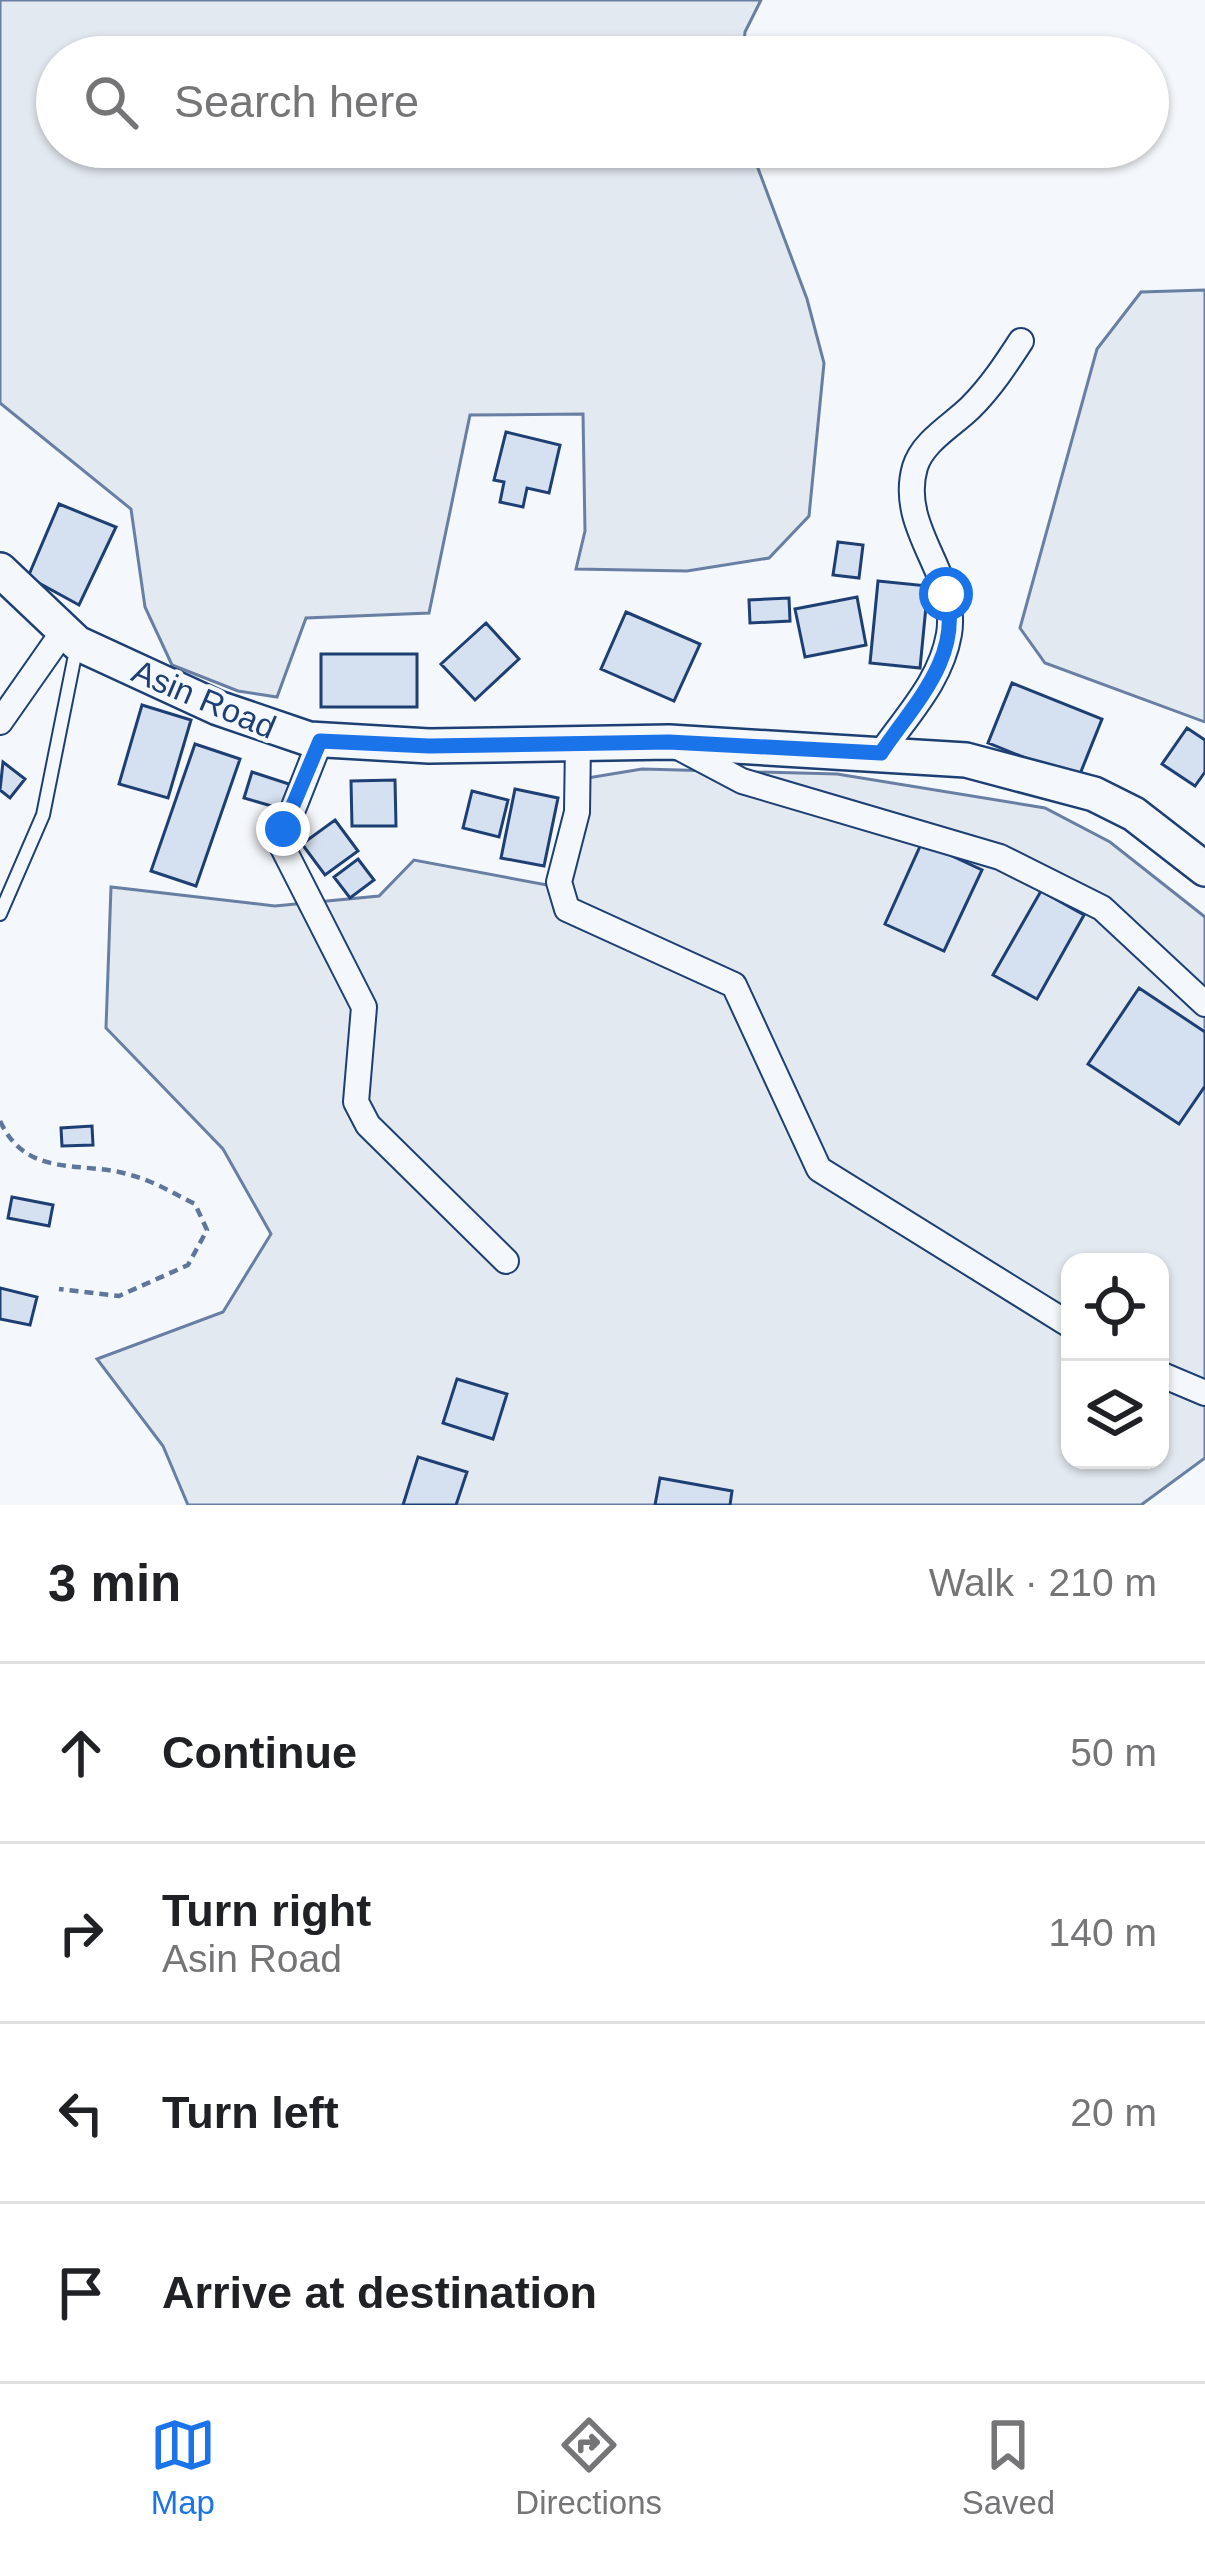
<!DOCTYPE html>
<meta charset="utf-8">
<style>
body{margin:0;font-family:Arial,sans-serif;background:#f6f6f6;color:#202124}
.controls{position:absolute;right:36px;bottom:36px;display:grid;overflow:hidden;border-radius:24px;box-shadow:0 3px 9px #0004}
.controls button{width:108px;height:108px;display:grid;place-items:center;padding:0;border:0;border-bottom:3px solid #e0e0e0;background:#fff;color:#202124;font:60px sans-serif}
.stop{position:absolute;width:36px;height:36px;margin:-27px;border:9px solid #1a73e8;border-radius:50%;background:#fff}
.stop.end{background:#1a73e8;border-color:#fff;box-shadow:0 3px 12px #0008}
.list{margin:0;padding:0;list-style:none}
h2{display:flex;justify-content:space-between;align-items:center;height:156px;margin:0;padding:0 48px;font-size:51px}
h2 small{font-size:39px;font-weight:400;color:#757577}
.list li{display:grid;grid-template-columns:78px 1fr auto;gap:36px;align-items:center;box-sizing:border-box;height:180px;padding:0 48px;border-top:3px solid #e0e0e0}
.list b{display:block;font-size:45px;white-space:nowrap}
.list p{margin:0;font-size:39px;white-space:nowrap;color:#757577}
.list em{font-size:39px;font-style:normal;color:#757577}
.icon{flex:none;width:66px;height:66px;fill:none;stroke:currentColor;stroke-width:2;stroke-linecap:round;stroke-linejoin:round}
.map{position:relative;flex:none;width:1205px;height:1505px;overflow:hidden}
.search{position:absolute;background:#fff;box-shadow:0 3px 9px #0004;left:36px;right:36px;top:36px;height:132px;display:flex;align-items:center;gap:30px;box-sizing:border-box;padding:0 42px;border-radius:66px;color:#757577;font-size:45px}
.sheet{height:876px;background:#fff}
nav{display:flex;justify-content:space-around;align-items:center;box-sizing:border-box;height:168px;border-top:3px solid #e0e0e0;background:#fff;font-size:33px;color:#757577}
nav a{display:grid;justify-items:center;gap:6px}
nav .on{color:#1a73e8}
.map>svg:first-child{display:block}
</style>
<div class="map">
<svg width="1205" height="1505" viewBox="0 0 1205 1505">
<rect width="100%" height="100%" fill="#f4f7fb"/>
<!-- green -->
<path fill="#e3e9f0" stroke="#687fa3" stroke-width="3" fill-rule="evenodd" d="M0,0H761L745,32L743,57H57V147H750L807,299L824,363L809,516L769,558L687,571L576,569L585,531L583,414L470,415L429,613L306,618L277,697L238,691L172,665L145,607L131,509L0,403Z
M1205,290V722L1045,663L1020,628L1097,349L1141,292Z
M642,769L837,774L1045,808L1110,842L1205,917V1458L1141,1505H188L163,1446L97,1359L223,1312L271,1234L223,1149L106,1028L111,887L275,906L379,896L414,860L563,888L575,780ZM1070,1262H1160V1460H1070Z"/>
<!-- building -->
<path fill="#d5e0f0" stroke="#1d3f73" stroke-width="3" d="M506,432L560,445L549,493L527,488L523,507L500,502L504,482L494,480Z
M59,504L116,527L79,605L28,577Z
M838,542L863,545L859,578L833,575Z
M878,581L928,586L920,668L870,663Z
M857,597L866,645L805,657L795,609Z
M789,598L790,621L750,623L749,600Z
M626,612L700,644L674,701L601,669Z
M486,623L519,659L475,700L441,664Z
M321,654H417V707H321Z
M1012,683L1102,719L1078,779L988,743Z
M142,705L191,720L168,798L119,784Z
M1187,728L1205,740V772L1195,786L1162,764Z
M195,744L240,759L196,886L151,871Z
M3,762L25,779L10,798L0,790Z
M252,772L292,785L285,810L244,798Z
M395,780L396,826H352L351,781Z
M515,789L558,798L544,866L501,858Z
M472,791L508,800L499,837L463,828Z
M335,820L358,851L325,875L302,844Z
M922,842L982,870L944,951L885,924Z
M358,859L374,880L350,898L334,877Z
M1041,891L1084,915L1037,999L993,975Z
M1139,988L1205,1032V1086L1179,1124L1088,1064Z
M92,1126L93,1145L62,1146L61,1128Z
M12,1197L53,1205L49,1226L8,1218Z
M0,1288L37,1297L30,1325L0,1319Z
M457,1379L507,1394L493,1439L443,1423Z
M418,1457L467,1472L456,1505H403Z
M660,1478L732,1491L730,1505H655Z"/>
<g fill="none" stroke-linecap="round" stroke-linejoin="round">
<defs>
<path id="lane" d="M0,914L43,815L77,645"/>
<path id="street" d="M0,722L63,632
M320,741L280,842L364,1007L356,1102L368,1125L506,1261
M578,743L577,812L559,882L567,909L734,985L819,1169L1070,1325
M676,746L742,781L1000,857L1102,908L1205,1004
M881,753C907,715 941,681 949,634C959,575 897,529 915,467C923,441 953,425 971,407C991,387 1006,364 1021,341
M1160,1374L1205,1393"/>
<path id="secondary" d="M0,570L77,643L218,708L309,739L429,746L669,742L966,760L1094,794L1134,814L1205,869"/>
</defs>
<!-- lane casing -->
<use href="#lane" stroke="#1d3f73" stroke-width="16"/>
<!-- street casing -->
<use href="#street" stroke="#1d3f73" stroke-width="28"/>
<!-- secondary casing -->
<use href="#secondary" stroke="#1d3f73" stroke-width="38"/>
<!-- path -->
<path stroke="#5e769c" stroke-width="4.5" stroke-dasharray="9 6" stroke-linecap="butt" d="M0,1121C28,1181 83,1159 134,1176C155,1182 175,1194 195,1204L207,1230L188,1265L119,1296L59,1289"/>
<!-- lane -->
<use href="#lane" stroke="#f4f7fb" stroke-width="12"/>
<!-- street -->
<use href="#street" stroke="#f4f7fb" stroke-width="24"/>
<!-- secondary -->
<use href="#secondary" stroke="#f4f7fb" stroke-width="33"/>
</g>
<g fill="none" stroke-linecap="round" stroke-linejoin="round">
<!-- route -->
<path stroke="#1a73e8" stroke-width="15" d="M283,829L320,741L429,746L669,742L881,753C913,705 963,657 946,594"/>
</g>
<g text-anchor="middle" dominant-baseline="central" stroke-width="9" stroke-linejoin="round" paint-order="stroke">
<!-- street labels -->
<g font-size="33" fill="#1d3f73" stroke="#f4f7fb">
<text transform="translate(204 699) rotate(23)">Asin Road</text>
</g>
</g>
</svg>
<div class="controls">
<button><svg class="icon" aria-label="locate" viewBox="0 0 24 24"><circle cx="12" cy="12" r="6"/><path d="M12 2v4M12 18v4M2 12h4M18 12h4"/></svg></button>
<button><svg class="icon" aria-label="layers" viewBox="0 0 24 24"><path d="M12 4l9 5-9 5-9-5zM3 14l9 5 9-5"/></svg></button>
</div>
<div class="stop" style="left:946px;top:594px"></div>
<div class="stop end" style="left:283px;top:829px"></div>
<div class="search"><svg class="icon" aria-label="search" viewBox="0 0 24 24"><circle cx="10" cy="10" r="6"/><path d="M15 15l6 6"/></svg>Search here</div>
</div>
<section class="sheet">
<h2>3 min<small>Walk · 210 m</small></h2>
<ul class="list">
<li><svg class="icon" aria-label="ahead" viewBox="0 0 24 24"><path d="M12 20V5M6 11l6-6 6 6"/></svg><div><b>Continue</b></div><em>50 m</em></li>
<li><svg class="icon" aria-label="right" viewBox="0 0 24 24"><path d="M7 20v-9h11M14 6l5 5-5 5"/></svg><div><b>Turn right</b><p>Asin Road</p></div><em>140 m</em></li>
<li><svg class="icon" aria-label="left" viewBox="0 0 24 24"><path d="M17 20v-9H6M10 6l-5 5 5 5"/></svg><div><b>Turn left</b></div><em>20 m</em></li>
<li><svg class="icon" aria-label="arrive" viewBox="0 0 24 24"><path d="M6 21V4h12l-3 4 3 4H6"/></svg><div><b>Arrive at destination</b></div></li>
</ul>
</section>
<nav>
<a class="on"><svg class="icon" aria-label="map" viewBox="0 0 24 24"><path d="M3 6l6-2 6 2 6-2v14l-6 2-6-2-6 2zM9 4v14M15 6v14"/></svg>Map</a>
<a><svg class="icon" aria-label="directions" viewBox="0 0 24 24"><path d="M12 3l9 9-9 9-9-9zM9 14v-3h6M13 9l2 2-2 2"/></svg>Directions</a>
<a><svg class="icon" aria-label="saved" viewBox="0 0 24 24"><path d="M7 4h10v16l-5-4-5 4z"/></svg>Saved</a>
</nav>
